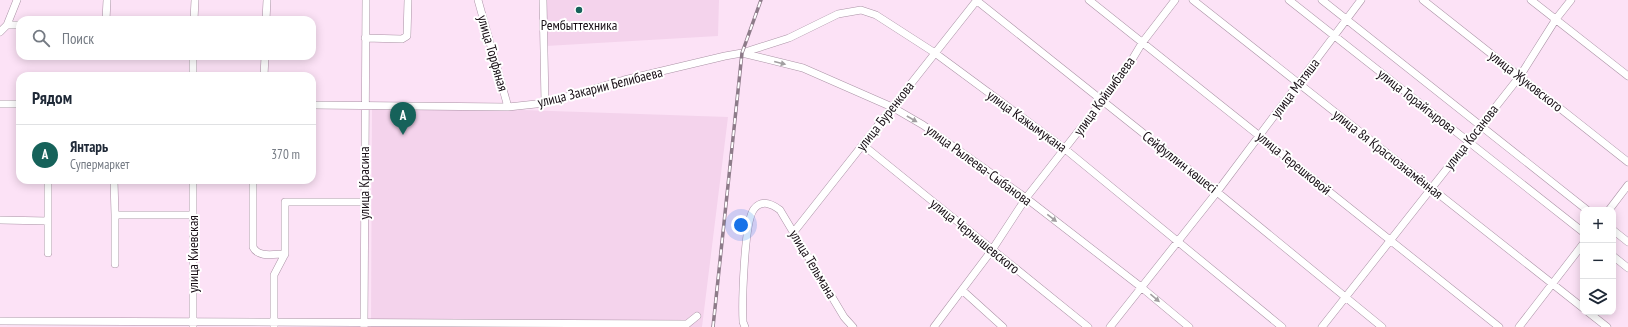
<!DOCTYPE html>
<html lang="ru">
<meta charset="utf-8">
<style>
body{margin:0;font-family:"PT Sans Narrow",sans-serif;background:#f2f2f3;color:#1f2937}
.controls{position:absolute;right:12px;bottom:12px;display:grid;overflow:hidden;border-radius:8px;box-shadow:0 2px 10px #0003}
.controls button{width:36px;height:36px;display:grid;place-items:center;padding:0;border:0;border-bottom:1px solid #e0e1e3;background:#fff;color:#1f2937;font:20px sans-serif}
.you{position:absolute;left:741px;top:225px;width:14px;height:14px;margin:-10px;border:3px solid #fff;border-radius:50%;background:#1a73e8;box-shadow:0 0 0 6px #1a73e833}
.badge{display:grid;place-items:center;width:26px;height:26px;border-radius:50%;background:#16625a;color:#fff;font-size:13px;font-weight:700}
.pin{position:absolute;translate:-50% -33px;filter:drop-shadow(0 1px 2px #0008)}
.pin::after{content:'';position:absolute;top:21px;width:14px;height:12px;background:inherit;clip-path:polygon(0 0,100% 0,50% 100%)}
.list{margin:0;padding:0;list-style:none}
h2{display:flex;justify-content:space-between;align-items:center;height:52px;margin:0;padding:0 16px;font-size:17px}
h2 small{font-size:13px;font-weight:400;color:#747a83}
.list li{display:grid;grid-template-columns:26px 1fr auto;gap:12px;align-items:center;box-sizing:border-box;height:60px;padding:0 16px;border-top:1px solid #e0e1e3}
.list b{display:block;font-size:15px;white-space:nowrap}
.list p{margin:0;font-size:13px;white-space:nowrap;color:#747a83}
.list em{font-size:13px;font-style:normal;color:#747a83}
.icon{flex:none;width:22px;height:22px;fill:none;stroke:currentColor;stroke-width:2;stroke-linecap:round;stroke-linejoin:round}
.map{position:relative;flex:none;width:1628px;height:327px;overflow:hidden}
.search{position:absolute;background:#fff;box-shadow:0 2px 10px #0003;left:16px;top:16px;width:300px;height:44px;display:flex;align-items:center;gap:10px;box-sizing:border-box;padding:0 14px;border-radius:12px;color:#747a83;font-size:15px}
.panel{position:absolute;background:#fff;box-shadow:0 2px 10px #0003;left:16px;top:72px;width:300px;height:112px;border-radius:12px}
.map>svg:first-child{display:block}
</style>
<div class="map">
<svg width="1628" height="327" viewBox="0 0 1628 327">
<rect width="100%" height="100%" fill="#fce2f6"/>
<!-- built -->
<path fill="#f4d3ec" d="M544,0H719L718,36L546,46Z
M372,105L728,117L702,327H371Z"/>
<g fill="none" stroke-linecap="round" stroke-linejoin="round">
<defs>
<path id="minor" d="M478,0L508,107
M543,0L545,103
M976,0L1217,192L1382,327
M1089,0L1499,327
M1193,0L1583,308
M1289,0L1583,232
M1322,0L1587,210
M1423,0L1628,162
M1531,0L1628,76
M106,20L107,0
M194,20L195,0
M266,20L267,0
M7,25H20
M0,32L7,25L17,0
M365,38L402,39L407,36L408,0
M742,53L803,68L892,107L923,125L1026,198L1141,287L1189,327
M193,76V56
M264,76L265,56
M0,104H20
M312,105L508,107L545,103L624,80L725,56L742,53L789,38L838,14L861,10L876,15L935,53L1065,149L1282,327
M863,145L1088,327
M114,180L115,215
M253,180V247C258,258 274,254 285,254
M1609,210L1628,185
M0,220L48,221
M1613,230L1628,242
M793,233L977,0
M48,253V180
M1613,256L1628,268
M115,264V215H193
M962,290L1003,327
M1588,312L1607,327
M0,321L687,324L697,316
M193,327V180
M274,327V275L285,254V202H364
M364,327L366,0
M745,327L743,322C742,304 744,221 754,209C762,199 772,204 780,210L844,317L853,327
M934,327L992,250L1026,198L1124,73L1142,43L1175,0
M1110,327L1217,192L1361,0
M1322,327L1520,76L1556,19L1571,0
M1519,327L1583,244"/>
</defs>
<!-- minor casing -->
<use href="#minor" stroke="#aa92a5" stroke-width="8"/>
<!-- minor -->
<use href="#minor" stroke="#fff" stroke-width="7"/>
<defs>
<path id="rail" d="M713,327L742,53L761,0"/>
</defs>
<!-- rail casing -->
<use href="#rail" stroke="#8d7b89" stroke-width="3.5"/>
<!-- rail -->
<use href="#rail" stroke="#fff" stroke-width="2" stroke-dasharray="6" stroke-linecap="butt"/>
</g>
<!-- one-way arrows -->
<defs><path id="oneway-solid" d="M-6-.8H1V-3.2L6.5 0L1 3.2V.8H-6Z"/></defs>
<g fill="#a29fa1">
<use href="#oneway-solid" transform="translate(780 63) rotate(14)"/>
<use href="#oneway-solid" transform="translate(912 119) rotate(30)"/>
<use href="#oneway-solid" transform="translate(1052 218) rotate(38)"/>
<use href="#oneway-solid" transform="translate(1155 298) rotate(40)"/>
</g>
<!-- markers -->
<circle fill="#16625a" stroke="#fff" stroke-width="1.5" cx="579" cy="10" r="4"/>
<g text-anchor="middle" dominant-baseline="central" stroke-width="4" stroke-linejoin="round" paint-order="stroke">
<!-- poi labels -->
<g font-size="14" fill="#170e15" stroke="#fff">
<text x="579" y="25">Рембыттехника</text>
</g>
<!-- street labels -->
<g font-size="14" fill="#170e15" stroke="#fff">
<text transform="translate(493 53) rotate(74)">улица Торфяная</text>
<text transform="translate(1526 81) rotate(38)">улица Жуковского</text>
<text transform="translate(600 87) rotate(-14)">улица Закарии Белибаева</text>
<text transform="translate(1295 88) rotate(-53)">улица Матяша</text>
<text transform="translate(1104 96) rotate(-54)">улица Койшибаева</text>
<text transform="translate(1417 101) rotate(38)">улица Торайгырова</text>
<text transform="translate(885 116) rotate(-52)">улица Буренкова</text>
<text transform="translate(1027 121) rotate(36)">улица Кажымукана</text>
<text transform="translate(1471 137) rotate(-52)">улица Косанова</text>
<text transform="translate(1388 154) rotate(38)">улица 8я Краснознамённая</text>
<text transform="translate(1180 162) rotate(38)">Сейфуллин көшесі</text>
<text transform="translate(1294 163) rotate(39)">улица Терешковой</text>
<text transform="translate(979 165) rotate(36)">улица Рылеева-Сыбанова</text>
<text transform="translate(364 183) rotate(-90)">улица Красина</text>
<text transform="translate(975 236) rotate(39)">улица Чернышевского</text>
<text transform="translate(193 254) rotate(-90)">улица Киевская</text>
<text transform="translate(813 264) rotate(59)">улица Тельмана</text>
</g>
</g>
</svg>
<div class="controls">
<button>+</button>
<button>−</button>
<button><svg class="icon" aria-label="layers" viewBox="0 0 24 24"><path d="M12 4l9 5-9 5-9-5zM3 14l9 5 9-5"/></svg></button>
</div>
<div class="you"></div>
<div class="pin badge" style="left:403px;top:135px">A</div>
<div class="search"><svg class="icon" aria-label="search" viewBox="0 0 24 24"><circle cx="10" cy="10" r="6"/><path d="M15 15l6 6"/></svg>Поиск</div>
<section class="panel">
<h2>Рядом<small></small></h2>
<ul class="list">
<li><span class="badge">A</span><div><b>Янтарь</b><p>Супермаркет</p></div><em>370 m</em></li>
</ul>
</section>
</div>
